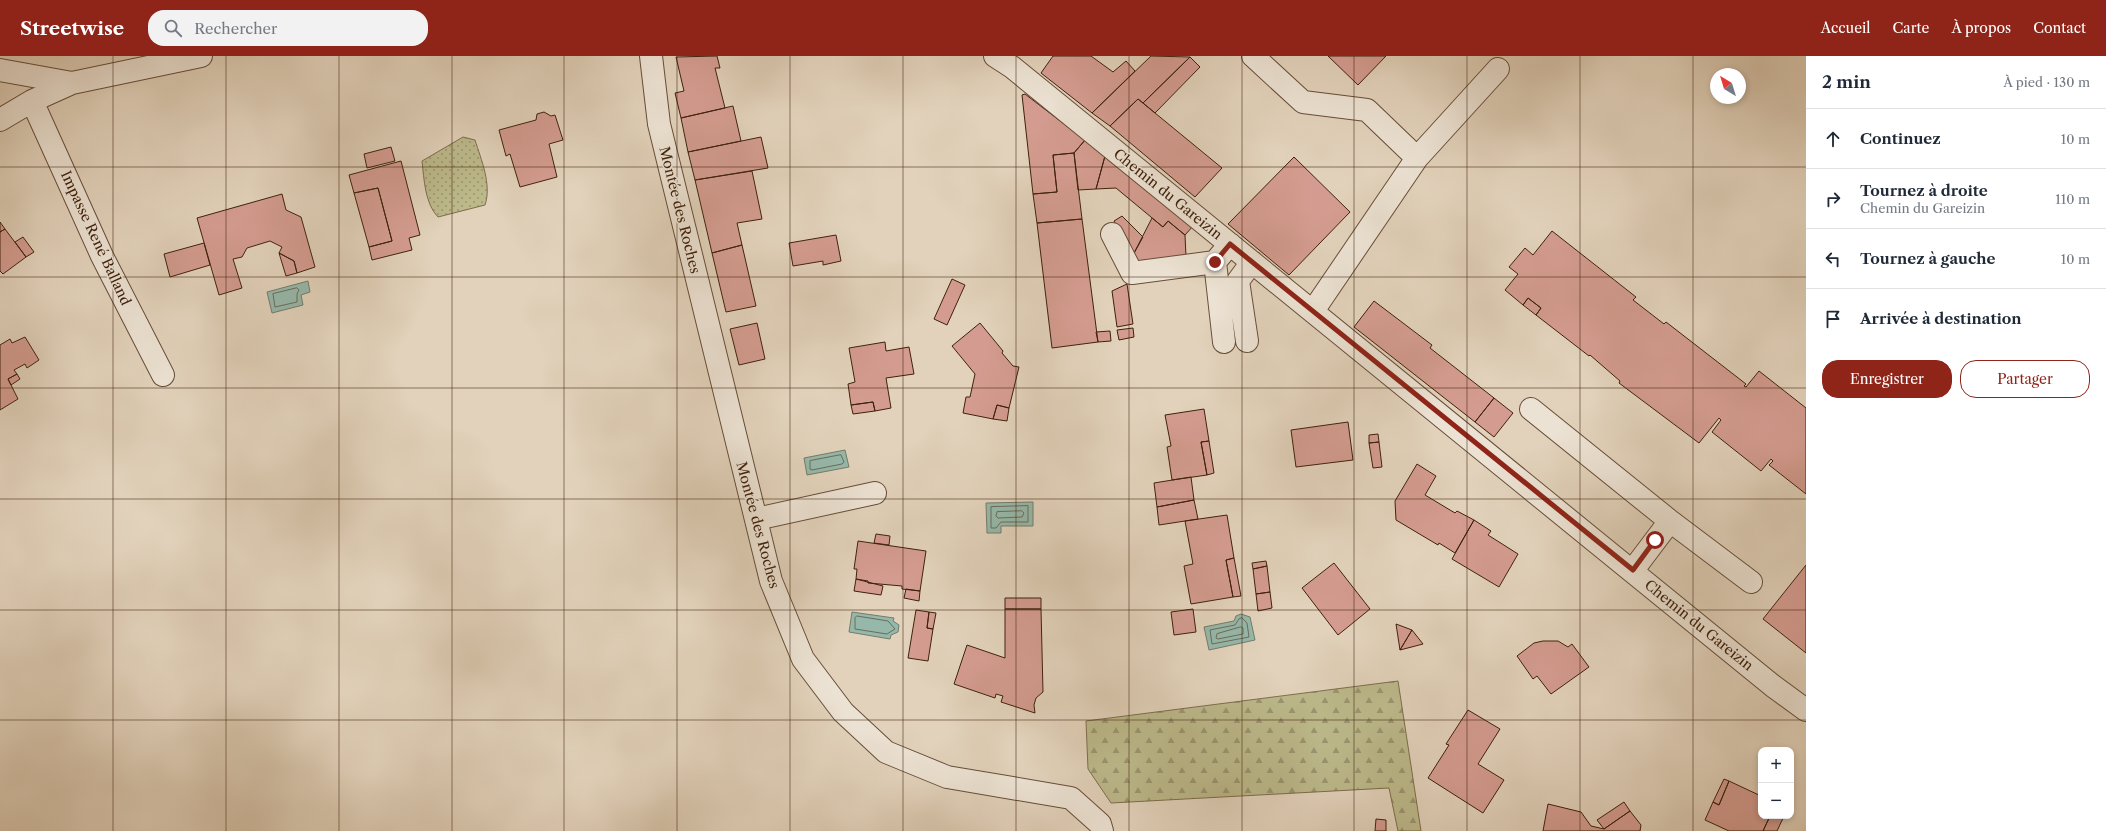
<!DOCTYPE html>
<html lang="fr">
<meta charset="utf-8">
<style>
body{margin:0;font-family:"Libre Caslon Text",serif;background:#f2f2f3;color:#1f2937}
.controls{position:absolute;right:12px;bottom:12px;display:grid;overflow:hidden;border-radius:8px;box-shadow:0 2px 6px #0003}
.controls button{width:36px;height:36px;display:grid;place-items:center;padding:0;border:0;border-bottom:1px solid #e0e1e3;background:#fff;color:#1f2937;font:20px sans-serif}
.compass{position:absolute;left:1710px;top:12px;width:36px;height:36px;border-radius:50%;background:#fff;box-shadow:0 2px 6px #0003;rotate:322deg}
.stop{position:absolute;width:12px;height:12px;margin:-9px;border:3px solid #8f2418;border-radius:50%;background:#fff}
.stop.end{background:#8f2418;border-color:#fff;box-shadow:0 1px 4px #0008}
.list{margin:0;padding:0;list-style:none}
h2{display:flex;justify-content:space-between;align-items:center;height:52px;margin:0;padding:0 16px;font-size:17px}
h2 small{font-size:13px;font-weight:400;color:#747a83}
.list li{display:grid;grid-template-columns:26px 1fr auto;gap:12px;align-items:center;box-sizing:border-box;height:60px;padding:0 16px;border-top:1px solid #e0e1e3}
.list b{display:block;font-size:15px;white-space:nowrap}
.list p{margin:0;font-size:13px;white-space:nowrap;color:#747a83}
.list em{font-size:13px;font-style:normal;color:#747a83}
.actions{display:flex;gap:8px;padding:12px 16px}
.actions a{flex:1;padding:9px 0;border:1px solid #8f2418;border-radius:16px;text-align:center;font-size:14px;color:#8f2418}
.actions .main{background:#8f2418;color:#fff}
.icon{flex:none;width:22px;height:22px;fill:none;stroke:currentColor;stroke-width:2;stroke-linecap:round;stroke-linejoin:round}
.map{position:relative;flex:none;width:1806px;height:775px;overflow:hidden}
header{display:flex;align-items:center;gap:24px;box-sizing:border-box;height:56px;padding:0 20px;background:#8f2418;color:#fff}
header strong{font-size:19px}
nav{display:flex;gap:22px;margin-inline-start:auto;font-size:14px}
.search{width:280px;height:36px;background:#f2f2f3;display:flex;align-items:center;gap:10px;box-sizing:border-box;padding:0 14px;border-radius:16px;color:#747a83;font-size:15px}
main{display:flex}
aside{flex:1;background:#fff}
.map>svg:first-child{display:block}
</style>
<header>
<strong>Streetwise</strong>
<div class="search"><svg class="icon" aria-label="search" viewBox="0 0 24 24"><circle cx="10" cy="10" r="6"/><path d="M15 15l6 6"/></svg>Rechercher</div>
<nav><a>Accueil</a><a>Carte</a><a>À propos</a><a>Contact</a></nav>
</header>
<main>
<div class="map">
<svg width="1806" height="775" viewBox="0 0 1806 775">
<defs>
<pattern id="green-dots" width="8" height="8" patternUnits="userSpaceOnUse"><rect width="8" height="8" fill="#bcb98b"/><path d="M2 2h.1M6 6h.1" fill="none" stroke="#9a9670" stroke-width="1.8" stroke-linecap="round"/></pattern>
<pattern id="forest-firs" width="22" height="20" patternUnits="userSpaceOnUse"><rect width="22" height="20" fill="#bcb98b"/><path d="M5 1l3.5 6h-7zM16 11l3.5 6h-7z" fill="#9a9670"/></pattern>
</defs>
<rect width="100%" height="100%" fill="#e2d2bb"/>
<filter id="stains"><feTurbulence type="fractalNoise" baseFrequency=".005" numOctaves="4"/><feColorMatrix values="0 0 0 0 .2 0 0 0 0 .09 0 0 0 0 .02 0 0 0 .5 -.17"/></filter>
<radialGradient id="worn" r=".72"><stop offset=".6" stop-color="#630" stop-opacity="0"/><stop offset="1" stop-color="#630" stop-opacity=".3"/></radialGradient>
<!-- green -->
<path fill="url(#green-dots)" stroke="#7e6d4c" d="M463,81L475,84C481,103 492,129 485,149L438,161C425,148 424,123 422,105Z"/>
<!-- forest -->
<path fill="url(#forest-firs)" stroke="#7e6d4c" d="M1398,625L1421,775H1398L1389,732L1111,747L1088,713L1086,665Z"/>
<!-- water -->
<path fill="#96b8aa" stroke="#737c6b" d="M308,225L310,236L301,239L303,249L272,257L267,236Z
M845,394L849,411L807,419L804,402Z
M1033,446V470H1001V477H987L986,447Z
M852,556L894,562L893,565L899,569L898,576L891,579L890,583L849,576Z
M1241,558L1250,561L1255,584L1209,594L1204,571L1234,565L1236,560Z"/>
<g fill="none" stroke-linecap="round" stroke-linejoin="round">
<!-- shore -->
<path stroke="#6a6c5b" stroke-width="1" d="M297,232L299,234L297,238V246L275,251L273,238Z
M841,399L844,406L842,408L812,414L810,413V405Z
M1028,450V466H1001L996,472H991V451Z
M1022,455L1024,457L1022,461L998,462L996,460L997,456Z
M857,560L888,565L895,573L887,578L855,573V562Z
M1242,562L1247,567L1249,581L1212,588L1210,574L1235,569L1239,563Z
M1241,571L1243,572V578L1218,583L1216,582L1217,578Z"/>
</g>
<!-- building -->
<path fill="#d49c90" stroke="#3f210c" d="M717,0L720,12H715L725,52L681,62L675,37L684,35L676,1Z
M1053,0H1091L1113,16L1126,5L1135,15L1092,57L1041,17Z
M1151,0L1190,1L1143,47L1138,43L1110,70L1092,57Z
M1328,0H1386L1358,29Z
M1190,1L1200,11L1155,57L1143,47Z
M1025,38L1085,84L1074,97L1053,99L1057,136L1033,138L1022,39Z
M1138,43L1222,112L1195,141L1110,70Z
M733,50L741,85L688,96L681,62Z
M544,56L551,60L555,59L563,84L549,88L557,121L520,131L510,98L506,100L499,74L536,64L537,58Z
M761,81L768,112L695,124L688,96Z
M1085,84L1105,100L1096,133L1078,134L1074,97Z
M391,91L395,105L367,112L364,98Z
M1074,97L1082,163L1037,167L1033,138L1057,136L1053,99Z
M1105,100L1194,169L1185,179L1168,165L1163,171L1116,132L1096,133Z
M1294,101L1350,156L1289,219L1228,168Z
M401,105L420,179L409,182L412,194L372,204L369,191L392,185L378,132L354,137L349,119Z
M752,115L762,163L737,167L742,189L712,197L695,124Z
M378,132L392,185L369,191L354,137Z
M282,138L286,154L301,161L315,211L297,217L294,205L279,197L282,191L270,185L247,192L242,201L233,203L242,232L219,239L197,162Z
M1122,160L1143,181L1133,199L1114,165Z
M1152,162L1163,171L1168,165L1185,179L1186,201L1137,207L1133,199Z
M1082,163L1098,286L1052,292L1037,167Z
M0,166L5,173L0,176Z
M5,173L26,201L3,218L0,215V176Z
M1552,175L1636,241L1633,244L1664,268L1666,266L1746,328L1744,330L1746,331L1759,315L1806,352V438L1769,409L1773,405L1771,403L1761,415L1712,376L1721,364L1719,362L1699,387L1619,327L1620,325L1590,299L1589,300L1536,259L1541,252L1528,242L1523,249L1505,234L1518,218L1509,211L1525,192L1533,199Z
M836,179L841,205L823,209V205L793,210L789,187Z
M23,181L34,196L26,201L15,186Z
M204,187L210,209L170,221L164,198Z
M742,189L756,250L726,256L712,197Z
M279,197L294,205L297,217L286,220Z
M952,223L965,229L947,269L934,263Z
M1127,228L1133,268L1117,271L1112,235Z
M1528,242L1541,252L1536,259L1523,249Z
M1374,245L1432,289L1430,292L1494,342L1475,366L1354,271Z
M757,267L765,303L739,309L730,273Z
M980,267L1003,295L1002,297L1013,310L1019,311L1009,352L997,349L993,363L963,357L966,341H970L975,318L952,290Z
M1133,272L1134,281L1119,284L1117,274Z
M1110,275L1111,285L1098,286L1096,276Z
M25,281L39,304L27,312L25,308L14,314L17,318L8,323L18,343L0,354V289L10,283L12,287Z
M885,286L886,295L909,291L914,318L886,322L891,352L875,355L873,346L851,349L848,328L855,326L849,292Z
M17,318L20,323L11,329L8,323Z
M1494,342L1513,357L1494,381L1475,366Z
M873,346L875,355L853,358L851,349Z
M997,349L1009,352L1007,365L993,363Z
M1204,353L1209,385L1201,386L1207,419L1172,424L1167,391L1171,390L1165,359Z
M1348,366L1353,404L1296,411L1291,374Z
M1378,378L1379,386L1369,387V379Z
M1209,385L1214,417L1207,419L1201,386Z
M1379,386L1382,411L1373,412L1369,387Z
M1417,408L1436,420L1425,439L1455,457L1457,455L1474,464L1455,497L1439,487L1438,489L1396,464L1395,445Z
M1191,421L1194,444L1157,451L1154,427Z
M1194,444L1198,463L1159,469L1157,451Z
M1227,459L1234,502L1226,504L1233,541L1191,548L1184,510L1193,508L1185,465Z
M1474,464L1491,475L1488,479L1518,498L1499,531L1452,503Z
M876,478L890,480L889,489L874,487Z
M858,485L926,495L920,535L902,533V530L868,527V525L856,523L857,513H854Z
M1234,502L1241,540L1233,541L1226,504Z
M1266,505L1267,510L1253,513L1252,507Z
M1334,507L1370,553L1338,579L1302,532Z
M1806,509V597L1763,563Z
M1267,510L1270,536L1256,538L1253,513Z
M856,523L883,530L881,539L854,535Z
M906,533L920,535L919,545L904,542Z
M1270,536L1272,552L1258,555L1256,538Z
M1005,542H1041V553H1005Z
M1005,553H1041L1043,636L1036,642L1034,649L1035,657L1001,646L1003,640L996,638L995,642L954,628L967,589L1005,602Z
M1193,553L1196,576L1174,579L1171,556Z
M916,554L929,556L927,572L933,573L928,605L908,602Z
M929,556L936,557L933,573L927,572Z
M1396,568L1412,574L1400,594Z
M1412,574L1423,588L1400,594Z
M1543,585H1558L1568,591L1572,588L1589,611L1551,638L1537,620L1533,623L1517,600L1534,587Z
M1468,654L1500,673L1478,708L1504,724L1483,757L1428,722L1449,689L1446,688Z
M1724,723L1729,725L1719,749L1713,746Z
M1729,725L1761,740V760H1770L1763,775H1729L1705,764L1713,746L1719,749Z
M1624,746L1630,755L1604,773L1597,764Z
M1548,748L1581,756L1591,770L1604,773L1630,755L1641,769L1640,775H1543Z
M1770,760H1784L1777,775H1763Z
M1376,763L1386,764V775H1375Z"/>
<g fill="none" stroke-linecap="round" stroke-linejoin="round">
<defs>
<path id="minor" d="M651,0L659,68L771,525L803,603L843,656L886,696L947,721L1071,742L1100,768L1102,775
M995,0L1012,11L1773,630L1806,654
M1253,0L1303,46L1367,54L1417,102
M0,14L72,27L201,0
M32,45L102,200L163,319
M0,64L32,45L72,27
M1112,178L1132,217L1215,206L1230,188
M1215,206L1224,286
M1313,255L1417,102L1498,13
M1247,285L1238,225L1252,206
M1531,353L1670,465L1633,514
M756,463L875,437
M1670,465L1751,526"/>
</defs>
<!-- minor casing -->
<use href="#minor" stroke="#684d38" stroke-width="24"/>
<!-- minor -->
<use href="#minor" stroke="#ece2d3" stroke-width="22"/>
</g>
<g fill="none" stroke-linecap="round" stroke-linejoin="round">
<!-- route -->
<path stroke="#8f2418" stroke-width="5" d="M1215,206L1230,188L1633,514L1655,484"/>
</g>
<!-- grid -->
<path fill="none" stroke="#3f210c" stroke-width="1" stroke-opacity="0.55" d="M113,0V775M226,0V775M339,0V775M452,0V775M564,0V775M677,0V775M790,0V775M903,0V775M1016,0V775M1129,0V775M1242,0V775M1354,0V775M1467,0V775M1580,0V775M1693,0V775M0,111H1806M0,221H1806M0,332H1806M0,443H1806M0,554H1806M0,664H1806"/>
<g text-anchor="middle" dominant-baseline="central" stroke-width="3" stroke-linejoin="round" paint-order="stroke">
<!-- street labels -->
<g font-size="14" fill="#3f210c" stroke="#ece2d3">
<text transform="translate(1168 138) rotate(39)">Chemin du Gareizin</text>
<text transform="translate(680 154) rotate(76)">Montée des Roches</text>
<text transform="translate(96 182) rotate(65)">Impasse René Balland</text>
<text transform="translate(758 469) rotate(75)">Montée des Roches</text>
<text transform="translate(1699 569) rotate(39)">Chemin du Gareizin</text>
</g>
</g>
<rect width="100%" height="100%" filter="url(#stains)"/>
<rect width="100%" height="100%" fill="url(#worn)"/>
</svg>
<div class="controls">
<button>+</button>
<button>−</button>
</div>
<svg class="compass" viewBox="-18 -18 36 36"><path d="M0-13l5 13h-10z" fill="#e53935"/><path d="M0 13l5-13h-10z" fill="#747a83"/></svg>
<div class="stop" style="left:1655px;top:484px"></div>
<div class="stop end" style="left:1215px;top:206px"></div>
</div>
<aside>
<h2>2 min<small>À pied · 130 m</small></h2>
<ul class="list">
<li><svg class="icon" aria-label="ahead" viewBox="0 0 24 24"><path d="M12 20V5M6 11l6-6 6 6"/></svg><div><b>Continuez</b></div><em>10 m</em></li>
<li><svg class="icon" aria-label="right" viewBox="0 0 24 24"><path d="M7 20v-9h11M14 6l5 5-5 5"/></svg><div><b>Tournez à droite</b><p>Chemin du Gareizin</p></div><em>110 m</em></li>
<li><svg class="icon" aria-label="left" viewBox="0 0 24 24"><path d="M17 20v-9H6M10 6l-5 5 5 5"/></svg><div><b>Tournez à gauche</b></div><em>10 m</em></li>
<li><svg class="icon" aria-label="arrive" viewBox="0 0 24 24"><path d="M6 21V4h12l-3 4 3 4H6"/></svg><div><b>Arrivée à destination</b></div></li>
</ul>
<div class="actions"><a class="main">Enregistrer</a><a>Partager</a></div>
</aside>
</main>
